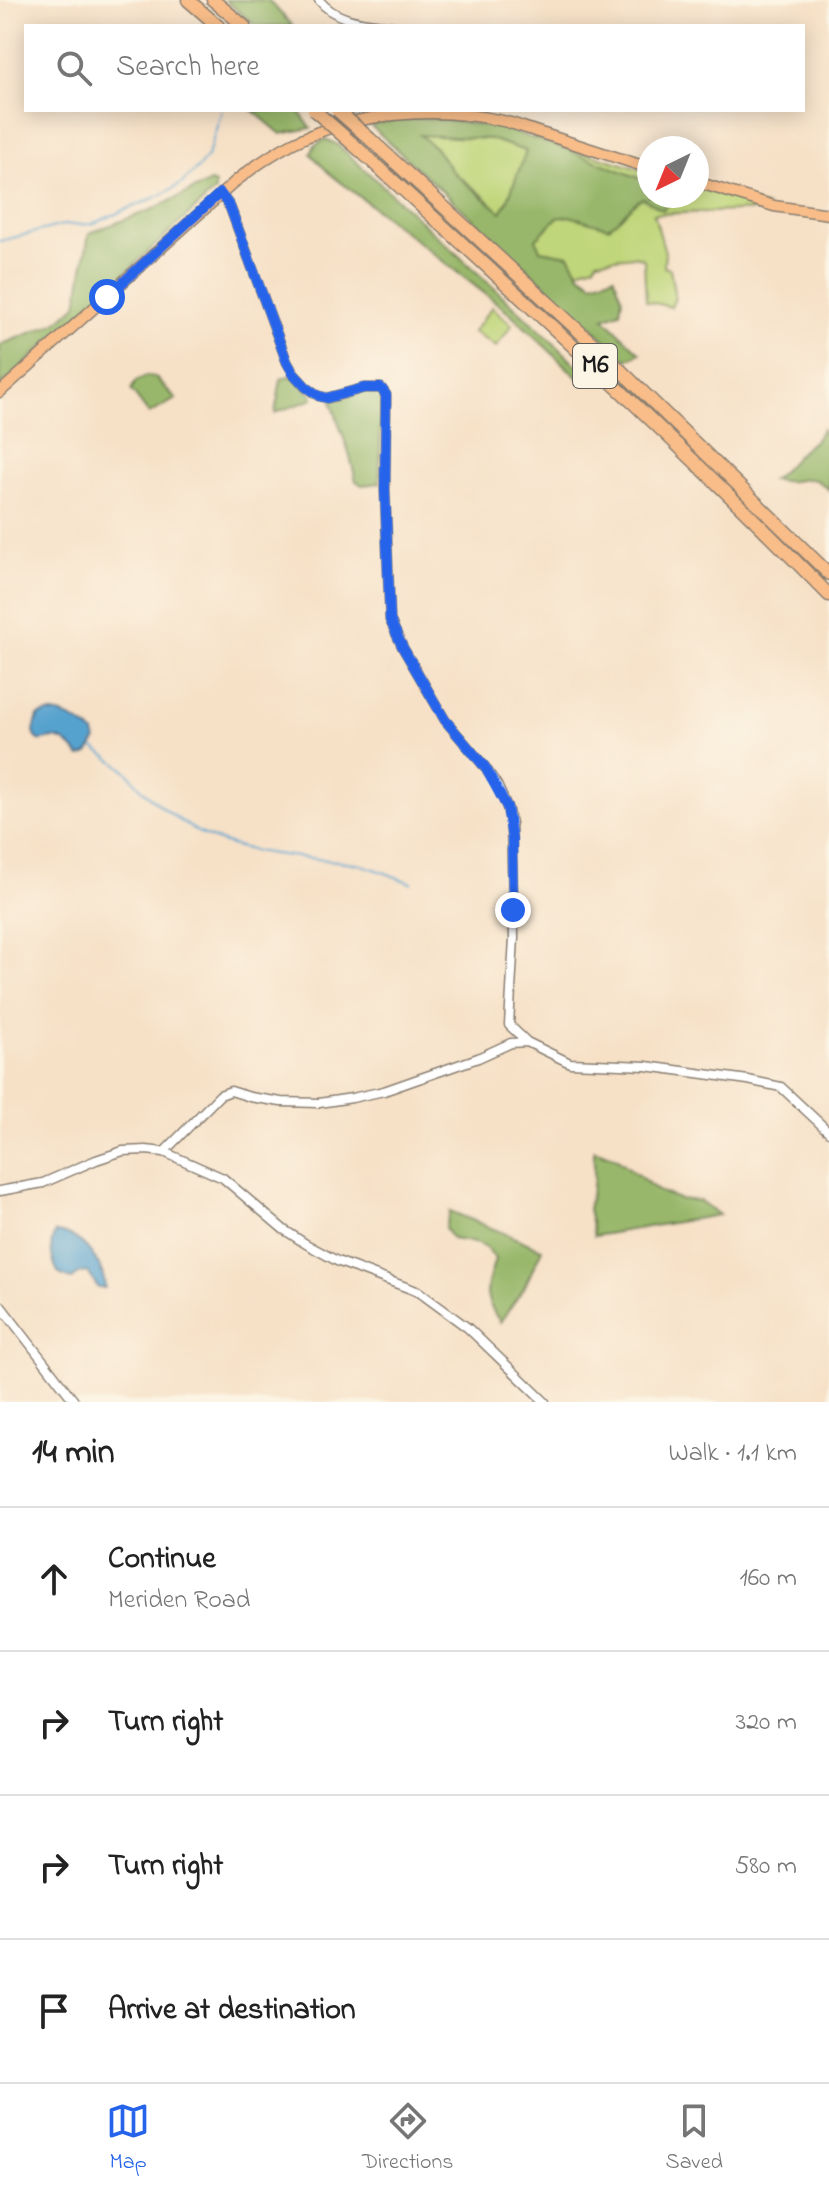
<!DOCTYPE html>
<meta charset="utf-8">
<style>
body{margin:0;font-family:"Indie Flower",sans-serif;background:#f2f2f2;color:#222}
.compass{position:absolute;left:637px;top:136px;width:72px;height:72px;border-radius:50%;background:#fff;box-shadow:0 4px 20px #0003;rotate:223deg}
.stop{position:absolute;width:24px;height:24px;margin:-18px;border:6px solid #2563eb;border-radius:50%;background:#fff}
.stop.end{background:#2563eb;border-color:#fff;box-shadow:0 2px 8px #0008}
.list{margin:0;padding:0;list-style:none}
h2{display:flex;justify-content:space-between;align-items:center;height:104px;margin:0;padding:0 32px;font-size:34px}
h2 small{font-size:26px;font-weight:400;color:#767676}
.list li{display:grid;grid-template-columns:52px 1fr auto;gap:24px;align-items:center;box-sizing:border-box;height:144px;padding:0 32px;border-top:2px solid #e0e0e0}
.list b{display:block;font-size:30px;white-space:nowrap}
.list p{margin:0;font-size:26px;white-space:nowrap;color:#767676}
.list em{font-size:26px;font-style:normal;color:#767676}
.icon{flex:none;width:44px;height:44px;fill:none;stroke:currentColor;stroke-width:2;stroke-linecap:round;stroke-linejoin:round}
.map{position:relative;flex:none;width:829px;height:1402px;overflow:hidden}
.search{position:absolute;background:#fff;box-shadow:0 4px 20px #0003;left:24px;right:24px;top:24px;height:88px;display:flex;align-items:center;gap:20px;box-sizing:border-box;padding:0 28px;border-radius:0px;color:#767676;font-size:30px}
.sheet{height:680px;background:#fff}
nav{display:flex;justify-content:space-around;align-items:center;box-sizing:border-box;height:112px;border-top:2px solid #e0e0e0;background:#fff;font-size:22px;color:#767676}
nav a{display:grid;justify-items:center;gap:4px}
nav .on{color:#2563eb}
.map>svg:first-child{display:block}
</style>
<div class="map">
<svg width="829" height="1402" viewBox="0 0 829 1402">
<rect width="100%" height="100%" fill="#fcf5e5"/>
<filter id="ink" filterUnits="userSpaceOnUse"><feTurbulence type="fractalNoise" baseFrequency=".0125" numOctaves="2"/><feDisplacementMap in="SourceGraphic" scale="16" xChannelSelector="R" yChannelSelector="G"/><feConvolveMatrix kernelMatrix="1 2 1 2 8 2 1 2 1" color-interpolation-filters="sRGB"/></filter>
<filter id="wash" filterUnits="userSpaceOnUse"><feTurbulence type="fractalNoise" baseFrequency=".006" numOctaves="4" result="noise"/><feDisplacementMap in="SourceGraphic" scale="32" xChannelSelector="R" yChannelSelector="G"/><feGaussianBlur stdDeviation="1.8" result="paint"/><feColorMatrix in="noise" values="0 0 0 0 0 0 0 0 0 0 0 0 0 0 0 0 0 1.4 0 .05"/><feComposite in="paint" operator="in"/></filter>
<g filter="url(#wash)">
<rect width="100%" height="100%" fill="#f6e0c6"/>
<!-- green -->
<path fill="#c0d67a" stroke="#6e794b" stroke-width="2" d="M418,134L490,139L526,151L534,137L649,172V196H697V187L767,207L765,210L654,214L665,252L664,267L670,269L675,298L671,307L646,301L644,260L642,258L634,256L597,260L595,265L560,275L484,196L452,171L434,147Z
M492,307L512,325L496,347L473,332Z"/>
<!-- forest -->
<path fill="#98b76a" stroke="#5a6a43" stroke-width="2" fill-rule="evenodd" d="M225,0H268L293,26H256Z
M252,110H298L311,128L281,134Z
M433,118L501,128L563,148L649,182V196H664L669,202L663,210L642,198C628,206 622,220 608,227L569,216L557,218L536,239L540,250L569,255L580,274L593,283L614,276L622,297L620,312L604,318L640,353L627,360L370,125L402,119ZM420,135L490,139L526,151L507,202L501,212L452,171L434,147Z
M326,139L338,145L555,344L589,377L588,382L578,378L510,313L329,173L311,154L315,145Z
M210,182L215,184V191L0,386V345L56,323L77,305L89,233L151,210Z
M291,375L313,396V399L275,413L281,379Z
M146,376L155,377L176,399L149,414L131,390L136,381Z
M369,391L377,392L381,395L380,483L362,485L356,481L350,456L331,401Z
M822,429L829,445V490C812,475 813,479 792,481C786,482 779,480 772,480C786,471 793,458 805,448C813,442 817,439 822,429Z
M594,1150L616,1158L658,1191L679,1199L700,1201L719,1215L594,1236L588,1209L594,1180Z
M450,1211L542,1249L524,1288L500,1322C481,1294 486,1290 495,1259C485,1242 471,1242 452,1239L445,1228Z"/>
<!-- water -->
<path fill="#57a2cf" stroke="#3a5f76" stroke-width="2" d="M47,713C64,712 80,722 94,733L96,741L88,754L80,757C73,748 65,738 52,738C48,739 44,741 39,740C30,734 36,725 38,716Z
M55,1232C59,1233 64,1233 68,1235C87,1241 105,1269 105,1288H98L88,1272L80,1273L72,1279L59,1274C52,1261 48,1246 55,1232Z"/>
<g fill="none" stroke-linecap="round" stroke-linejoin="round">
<!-- stream -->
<path stroke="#57a2cf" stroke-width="2" d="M0,241L63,225L92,224L161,195L181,184L200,166L208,155L222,110
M94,748C103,754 114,761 124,769C130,774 134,781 140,787C154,802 180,822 198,832C243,855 297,856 347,862C369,865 390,875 411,883"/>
</g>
</g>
<g filter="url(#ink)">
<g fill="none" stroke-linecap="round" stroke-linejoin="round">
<defs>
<path id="minor" d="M319,0C336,22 367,23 392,26
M220,193L230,207L287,362L294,374L306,387L319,396L327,398L364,388H381L386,395L385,490L390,620L403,648L445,720L485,767L497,785L507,807L511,823L514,938L509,1025L527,1042L570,1063L646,1066L748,1080L781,1087L829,1132
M164,1152L220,1095L231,1091L250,1097L281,1102L319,1103L352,1098L384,1091L478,1058L511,1043L527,1042
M0,1191L43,1183L96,1160L123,1151L146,1150L164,1152L223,1178L283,1229L306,1244L337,1261L419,1292L468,1328L545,1402
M0,1305L75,1402"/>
<path id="major" d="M697,182L774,206L829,214
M0,392L237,180C255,166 273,153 293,143C356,112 435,106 503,121C517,124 530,130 544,134C579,145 614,157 649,168"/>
<path id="highway" d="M188,0L218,26
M213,0L244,26
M370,139L605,355L829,574
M354,145C516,292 676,439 829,595"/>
</defs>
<!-- minor casing -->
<use href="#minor" stroke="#897e71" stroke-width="11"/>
<!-- major casing -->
<use href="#major" stroke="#897e71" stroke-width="13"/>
<!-- highway casing -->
<use href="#highway" stroke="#897e71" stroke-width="15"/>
<!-- minor -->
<use href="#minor" stroke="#fff" stroke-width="8"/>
<!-- major -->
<use href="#major" stroke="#f8bd89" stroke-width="10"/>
<!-- highway -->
<use href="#highway" stroke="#f8bd89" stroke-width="12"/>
<defs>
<path id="highway-bridge" d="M314,110L354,145
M337,110L370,139"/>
</defs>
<!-- highway-bridge casing -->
<use href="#highway-bridge" stroke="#897e71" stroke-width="15" stroke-linecap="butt"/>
<!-- highway-bridge -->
<use href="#highway-bridge" stroke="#f8bd89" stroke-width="12"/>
</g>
</g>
<g fill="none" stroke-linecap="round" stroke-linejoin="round" filter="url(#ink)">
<!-- route -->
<path stroke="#2563eb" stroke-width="10" d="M107,297L220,193L230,207L287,362L293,373L306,387L319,396L327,398L364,388H381L386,395L385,490L390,620L403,648L445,720L485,767L507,807L512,839L513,910"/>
</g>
<g text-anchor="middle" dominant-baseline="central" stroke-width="8" stroke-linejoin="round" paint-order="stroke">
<!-- shield labels -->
<rect fill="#fcf5e5" stroke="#5f5d58" stroke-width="2" x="573" y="344" width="44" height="44" rx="6"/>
<g font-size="26" font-weight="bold" fill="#1c1c1c">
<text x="595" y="366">M6</text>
</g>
</g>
</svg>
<svg class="compass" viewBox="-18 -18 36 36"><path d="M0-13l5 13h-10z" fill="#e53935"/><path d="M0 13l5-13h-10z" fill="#767676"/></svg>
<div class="stop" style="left:107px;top:297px"></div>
<div class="stop end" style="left:513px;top:910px"></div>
<div class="search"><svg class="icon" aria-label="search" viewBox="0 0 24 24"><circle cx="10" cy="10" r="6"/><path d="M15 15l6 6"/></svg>Search here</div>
</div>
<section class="sheet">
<h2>14 min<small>Walk · 1.1 km</small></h2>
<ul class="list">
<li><svg class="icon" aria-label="ahead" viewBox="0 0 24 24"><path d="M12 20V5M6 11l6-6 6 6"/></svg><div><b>Continue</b><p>Meriden Road</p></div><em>160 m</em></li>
<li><svg class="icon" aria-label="right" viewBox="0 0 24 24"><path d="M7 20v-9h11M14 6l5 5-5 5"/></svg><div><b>Turn right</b></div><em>320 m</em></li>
<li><svg class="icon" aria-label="right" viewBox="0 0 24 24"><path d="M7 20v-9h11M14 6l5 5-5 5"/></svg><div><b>Turn right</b></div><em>580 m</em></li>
<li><svg class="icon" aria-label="arrive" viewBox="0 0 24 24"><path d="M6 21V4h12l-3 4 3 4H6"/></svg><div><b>Arrive at destination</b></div></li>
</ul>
</section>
<nav>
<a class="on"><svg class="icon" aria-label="map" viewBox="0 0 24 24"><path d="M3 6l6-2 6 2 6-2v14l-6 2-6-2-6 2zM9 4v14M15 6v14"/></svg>Map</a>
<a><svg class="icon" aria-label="directions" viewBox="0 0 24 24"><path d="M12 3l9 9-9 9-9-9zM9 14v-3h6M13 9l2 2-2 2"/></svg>Directions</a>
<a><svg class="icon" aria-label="saved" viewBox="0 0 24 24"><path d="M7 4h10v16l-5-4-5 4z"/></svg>Saved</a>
</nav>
